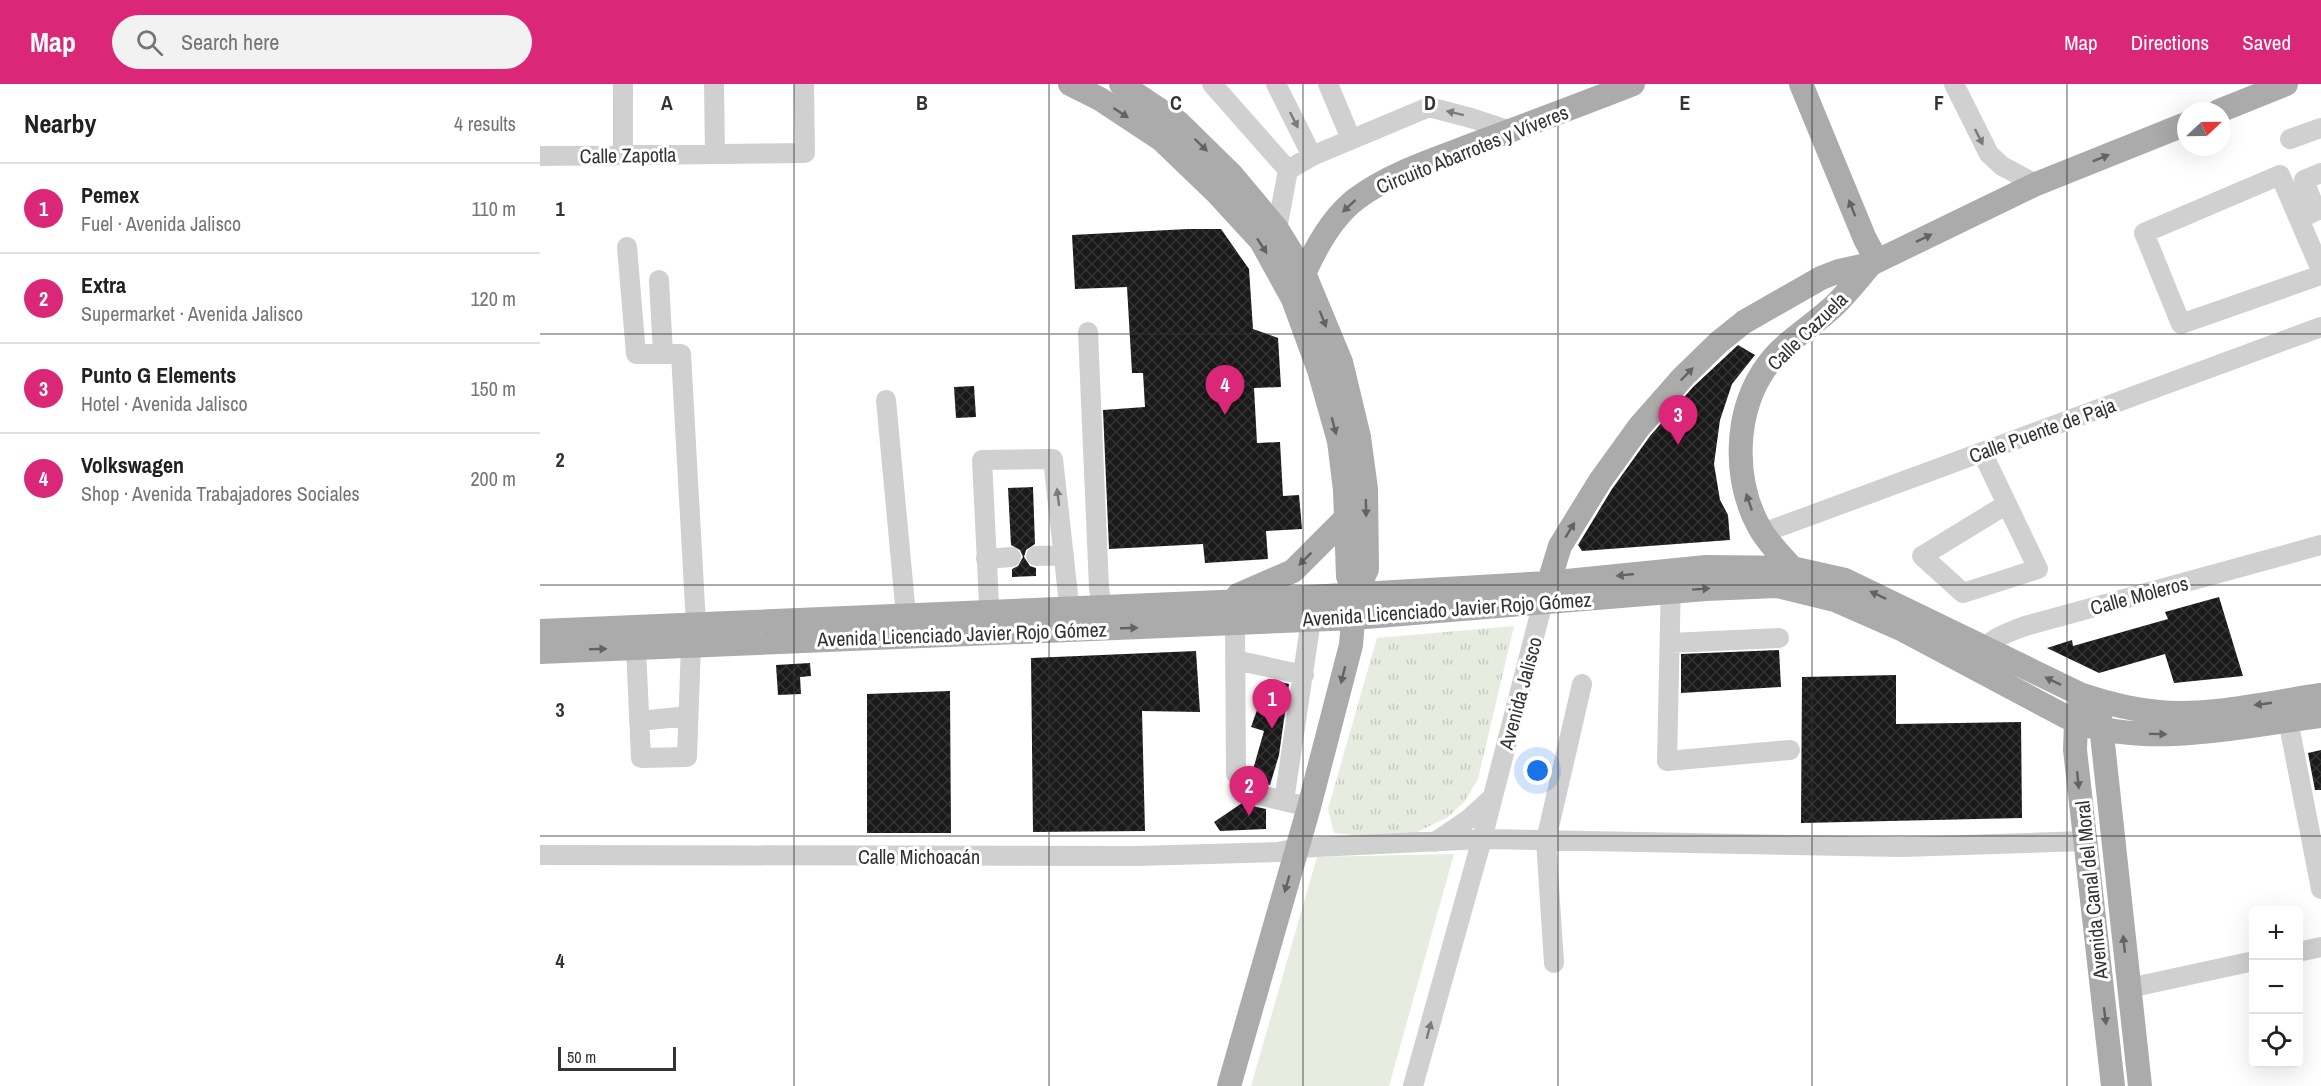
<!DOCTYPE html>
<meta charset="utf-8">
<style>
body{margin:0;font-family:"Archivo Narrow",sans-serif;background:#f2f2f2;color:#202124}
.controls{position:absolute;right:18px;bottom:18px;display:grid;overflow:hidden;border-radius:9px;box-shadow:0 6px 24px #0002}
.controls button{width:54px;height:54px;display:grid;place-items:center;padding:0;border:0;border-bottom:2px solid #e0e0e0;background:#fff;color:#202124;font:30px sans-serif}
.compass{position:absolute;left:1637px;top:18px;width:54px;height:54px;border-radius:50%;background:#fff;box-shadow:0 6px 24px #0002;rotate:68deg}
.scale{position:absolute;left:18px;bottom:15px;width:118px;box-sizing:border-box;padding-left:6px;border:3px solid #333;border-top:0;font-size:16px;line-height:21px;white-space:nowrap;color:#333;-webkit-text-stroke:4px #fff;paint-order:stroke}
.you{position:absolute;left:998px;top:687px;width:21px;height:21px;margin:-15px;border:4px solid #fff;border-radius:50%;background:#1a73e8;box-shadow:0 0 0 9px #1a73e833}
.badge{display:grid;place-items:center;width:39px;height:39px;border-radius:50%;background:#db2777;color:#fff;font-size:20px;font-weight:700}
.pin{position:absolute;translate:-50% -50px;filter:drop-shadow(0 2px 3px #0008)}
.pin::after{content:'';position:absolute;top:32px;width:21px;height:18px;background:inherit;clip-path:polygon(0 0,100% 0,50% 100%)}
.list{margin:0;padding:0;list-style:none}
h2{display:flex;justify-content:space-between;align-items:center;height:78px;margin:0;padding:0 24px;font-size:26px}
h2 small{font-size:20px;font-weight:400;color:#757577}
.list li{display:grid;grid-template-columns:39px 1fr auto;gap:18px;align-items:center;box-sizing:border-box;height:90px;padding:0 24px;border-top:2px solid #e0e0e0}
.list b{display:block;font-size:22px;white-space:nowrap}
.list p{margin:0;font-size:20px;white-space:nowrap;color:#757577}
.list em{font-size:20px;font-style:normal;color:#757577}
.icon{flex:none;width:33px;height:33px;fill:none;stroke:currentColor;stroke-width:2;stroke-linecap:round;stroke-linejoin:round}
.map{position:relative;flex:none;width:1781px;height:1002px;overflow:hidden}
header{display:flex;align-items:center;gap:36px;box-sizing:border-box;height:84px;padding:0 30px;background:#db2777;color:#fff}
header strong{font-size:28px}
nav{display:flex;gap:33px;margin-inline-start:auto;font-size:21px}
.search{width:420px;height:54px;background:#f2f2f2;display:flex;align-items:center;gap:15px;box-sizing:border-box;padding:0 21px;border-radius:33px;color:#757577;font-size:22px}
main{display:flex}
aside{flex:1;background:#fff}
.map>svg:first-child{display:block}
</style>
<header>
<strong>Map</strong>
<div class="search"><svg class="icon" aria-label="search" viewBox="0 0 24 24"><circle cx="10" cy="10" r="6"/><path d="M15 15l6 6"/></svg>Search here</div>
<nav><a>Map</a><a>Directions</a><a>Saved</a></nav>
</header>
<main>
<aside>
<h2>Nearby<small>4 results</small></h2>
<ul class="list">
<li><span class="badge">1</span><div><b>Pemex</b><p>Fuel · Avenida Jalisco</p></div><em>110 m</em></li>
<li><span class="badge">2</span><div><b>Extra</b><p>Supermarket · Avenida Jalisco</p></div><em>120 m</em></li>
<li><span class="badge">3</span><div><b>Punto G Elements</b><p>Hotel · Avenida Jalisco</p></div><em>150 m</em></li>
<li><span class="badge">4</span><div><b>Volkswagen</b><p>Shop · Avenida Trabajadores Sociales</p></div><em>200 m</em></li>
</ul>
</aside>
<div class="map">
<svg width="1781" height="1002" viewBox="0 0 1781 1002">
<defs>
<pattern id="grass-tufts" width="24" height="20" patternUnits="userSpaceOnUse" patternTransform="scale(1.5)"><rect width="24" height="20" fill="#e6ecdf"/><path d="M3 7l-1-3M5 7V3M7 7l1-3M15 17l-1-3M17 17v-4M19 17l1-3" fill="none" stroke="#c6cbc0"/></pattern>
<pattern id="building-cross-hatch" width="8" height="8" patternUnits="userSpaceOnUse" patternTransform="scale(1.5)"><rect width="8" height="8" fill="#1a1a1a"/><path d="M0 0l8 8M0 8l8-8" fill="none" stroke="#333"/></pattern>
</defs>
<rect width="100%" height="100%" fill="#fff"/>
<!-- grass -->
<path fill="url(#grass-tufts)" d="M974,542L938,695L925,717L908,733L861,756L794,749L788,725L837,554Z"/>
<!-- pitch -->
<path fill="#e6ecdf" d="M914,770L849,1002H711L777,773Z"/>
<!-- building -->
<path fill="url(#building-cross-hatch)" d="M648,145H681L709,185L713,245L738,254L741,303L714,304L717,359L740,358L743,412L759,411L762,445L726,447L728,475L665,479L663,460L569,465L563,326L605,323L603,289H592L587,203L535,205L532,151Z
M1198,261L1215,271L1192,300L1180,336L1174,380L1180,416L1188,431L1190,456L1042,467L1038,461L1072,405L1110,352L1153,303Z
M434,302L436,333L416,334L414,303Z
M493,403L495,460L486,466L484,473L490,482L496,484V492L472,493V485L478,482L483,473L480,466L471,461L468,404Z
M1679,513L1703,592L1634,599L1625,570L1559,589L1507,564L1532,556L1533,562L1628,535L1625,528Z
M1239,566L1241,603L1141,609V570Z
M656,567L660,628L602,627L605,747L493,748L491,574Z
M270,579L271,592L260,593L261,610L238,611L236,581Z
M1356,591V640L1481,638L1482,734L1261,739L1262,593Z
M728,595L749,600L739,671L730,701L721,699L712,689L724,647L711,643Z
M410,607L411,749H327V610Z
M1781,666V706H1775L1768,669Z
M705,717L712,722L726,725V745L680,747L674,738Z"/>
<g fill="none" stroke-linecap="round" stroke-linejoin="round">
<!-- minor -->
<path stroke="#d0d0d0" stroke-width="20" d="M174,0L175,70
M672,0L748,86L737,145
M736,0L772,72
M788,0L811,55
M1414,0L1449,70L1462,82L1496,100
M1750,55L1781,44
M0,72L265,69L264,0
M83,72V0
M748,86L772,72L889,23L931,34L971,47
M1759,135L1776,127L1764,96L1781,89
M87,163L96,270H141L156,540
M1781,186L1740,91L1604,149L1641,240L1781,191
M119,196L123,270
M548,248L559,504L562,523
M346,316L366,531
M1442,368L1498,485L1423,509L1382,472L1467,420
M1223,449L1781,243
M496,472L524,471
M446,475L471,473
M1131,495L1127,677L1250,666
M450,540L442,376L513,375L531,538
M695,540L696,690L715,710L769,723
M1130,559L1239,554
M96,564L101,674L147,673L151,561
M1438,573C1448,555 1466,549 1485,542L1781,461
M695,576L764,591
M1748,636L1781,805
M99,637L148,632
M744,717L771,536
M895,758L929,735L952,714
M0,771L597,772L738,768L757,764L942,755L1362,763L1545,757
M1758,868L1781,863
M1014,879L1006,756L1042,600
M1589,904L1714,877
M873,1002L942,755L1003,518"/>
<!-- major -->
<path stroke="#ababab" stroke-width="24" d="M530,0L560,15L622,56L675,107L721,157L753,215L779,286L799,357L805,406L808,492L815,511
M581,0L639,39L691,90L737,145L764,189L801,278L819,353L826,405L827,485L815,511L811,561L769,723L689,1002
M1261,0L1325,155L1337,177
M1679,27L1746,0
M759,202C771,172 790,135 816,115C852,88 899,74 940,58C991,39 1042,20 1093,0
M1252,484C1242,472 1230,461 1222,448C1192,398 1193,326 1229,279C1247,256 1274,241 1295,221C1308,208 1319,194 1331,180
M698,511L753,487L806,434
M1004,514L1020,462L1060,397L1099,343L1143,293L1179,258L1204,238L1281,194L1299,187L1331,180L1496,100L1646,40
M0,547L681,518L1007,499L1166,483L1252,484L1305,496L1542,611C1566,619 1594,626 1619,628C1669,633 1731,618 1781,611
M0,568L814,534L1166,505L1237,502L1295,516L1361,545L1536,638C1614,664 1701,642 1781,632
M1539,623L1536,638L1535,666L1573,1002
M1560,632L1600,1002"/>
</g>
<!-- one-way arrows -->
<defs><path id="oneway-solid" d="M-6-.8H1V-3.2L6.5 0L1 3.2V.8H-6Z" transform="scale(1.5)"/></defs>
<g fill="#636363">
<use href="#oneway-solid" transform="translate(581 29) rotate(33)"/>
<use href="#oneway-solid" transform="translate(661 61) rotate(44)"/>
<use href="#oneway-solid" transform="translate(1561 74) rotate(-22)"/>
<use href="#oneway-solid" transform="translate(809 122) rotate(137)"/>
<use href="#oneway-solid" transform="translate(1312 124) rotate(-112)"/>
<use href="#oneway-solid" transform="translate(1384 154) rotate(-26)"/>
<use href="#oneway-solid" transform="translate(722 162) rotate(57)"/>
<use href="#oneway-solid" transform="translate(783 235) rotate(68)"/>
<use href="#oneway-solid" transform="translate(1147 290) rotate(-46)"/>
<use href="#oneway-solid" transform="translate(794 342) rotate(75)"/>
<use href="#oneway-solid" transform="translate(1209 418) rotate(-109)"/>
<use href="#oneway-solid" transform="translate(826 424) rotate(89)"/>
<use href="#oneway-solid" transform="translate(1030 446) rotate(-59)"/>
<use href="#oneway-solid" transform="translate(765 475) rotate(135)"/>
<use href="#oneway-solid" transform="translate(1085 491) rotate(174)"/>
<use href="#oneway-solid" transform="translate(1161 505) rotate(-4)"/>
<use href="#oneway-solid" transform="translate(1338 511) rotate(-155)"/>
<use href="#oneway-solid" transform="translate(589 544) rotate(-2)"/>
<use href="#oneway-solid" transform="translate(58 565) rotate(-2)"/>
<use href="#oneway-solid" transform="translate(803 591) rotate(104)"/>
<use href="#oneway-solid" transform="translate(1513 597) rotate(-154)"/>
<use href="#oneway-solid" transform="translate(1723 620) rotate(172)"/>
<use href="#oneway-solid" transform="translate(1618 650) rotate(1)"/>
<use href="#oneway-solid" transform="translate(1538 696) rotate(84)"/>
<use href="#oneway-solid" transform="translate(747 800) rotate(106)"/>
<use href="#oneway-solid" transform="translate(1584 860) rotate(-96)"/>
<use href="#oneway-solid" transform="translate(1565 932) rotate(83)"/>
</g>
<g fill="#7a7a7a">
<use href="#oneway-solid" transform="translate(915 29) rotate(-166)"/>
<use href="#oneway-solid" transform="translate(754 36) rotate(63)"/>
<use href="#oneway-solid" transform="translate(1439 53) rotate(63)"/>
<use href="#oneway-solid" transform="translate(518 413) rotate(-97)"/>
<use href="#oneway-solid" transform="translate(889 946) rotate(-75)"/>
</g>
<!-- grid -->
<path fill="none" stroke="#333" stroke-width="1.5" stroke-opacity="0.55" d="M254,0V1002M509,0V1002M763,0V1002M1018,0V1002M1272,0V1002M1527,0V1002M0,250H1781M0,501H1781M0,752H1781"/>
<g text-anchor="middle" dominant-baseline="central" stroke-width="6" stroke-linejoin="round" paint-order="stroke">
<!-- street labels -->
<g font-size="20" fill="#333" stroke="#fff">
<text transform="translate(932 65) rotate(-22)">Circuito Abarrotes y Víveres</text>
<text transform="translate(88 71) rotate(-1)">Calle Zapotla</text>
<text transform="translate(1267 247) rotate(-44)">Calle Cazuela</text>
<text transform="translate(1502 346) rotate(-20)">Calle Puente de Paja</text>
<text transform="translate(1599 511) rotate(-15)">Calle Moleros</text>
<text transform="translate(907 525) rotate(-4)">Avenida Licenciado Javier Rojo Gómez</text>
<text transform="translate(422 550) rotate(-2)">Avenida Licenciado Javier Rojo Gómez</text>
<text transform="translate(980 609) rotate(-75)">Avenida Jalisco</text>
<text x="379" y="772">Calle Michoacán</text>
<text transform="translate(1551 806) rotate(-96)">Avenida Canal del Moral</text>
</g>
</g>
<g font-size="20" text-anchor="middle" font-weight="bold" fill="#333" stroke="#fff" stroke-width="6" stroke-linejoin="round" paint-order="stroke">
<text x="127" y="26">A</text>
<text x="382" y="26">B</text>
<text x="636" y="26">C</text>
<text x="890" y="26">D</text>
<text x="1145" y="26">E</text>
<text x="1399" y="26">F</text>
<text x="20" y="132">1</text>
<text x="20" y="383">2</text>
<text x="20" y="633">3</text>
<text x="20" y="884">4</text>
</g>
</svg>
<div class="controls">
<button>+</button>
<button>−</button>
<button><svg class="icon" aria-label="locate" viewBox="0 0 24 24"><circle cx="12" cy="12" r="6"/><path d="M12 2v4M12 18v4M2 12h4M18 12h4"/></svg></button>
</div>
<svg class="compass" viewBox="-18 -18 36 36"><path d="M0-13l5 13h-10z" fill="#e53935"/><path d="M0 13l5-13h-10z" fill="#757577"/></svg>
<div class="scale">50 m</div>
<div class="you"></div>
<div class="pin badge" style="left:732px;top:645px">1</div>
<div class="pin badge" style="left:709px;top:732px">2</div>
<div class="pin badge" style="left:1138px;top:361px">3</div>
<div class="pin badge" style="left:685px;top:331px">4</div>
</div>
</main>
